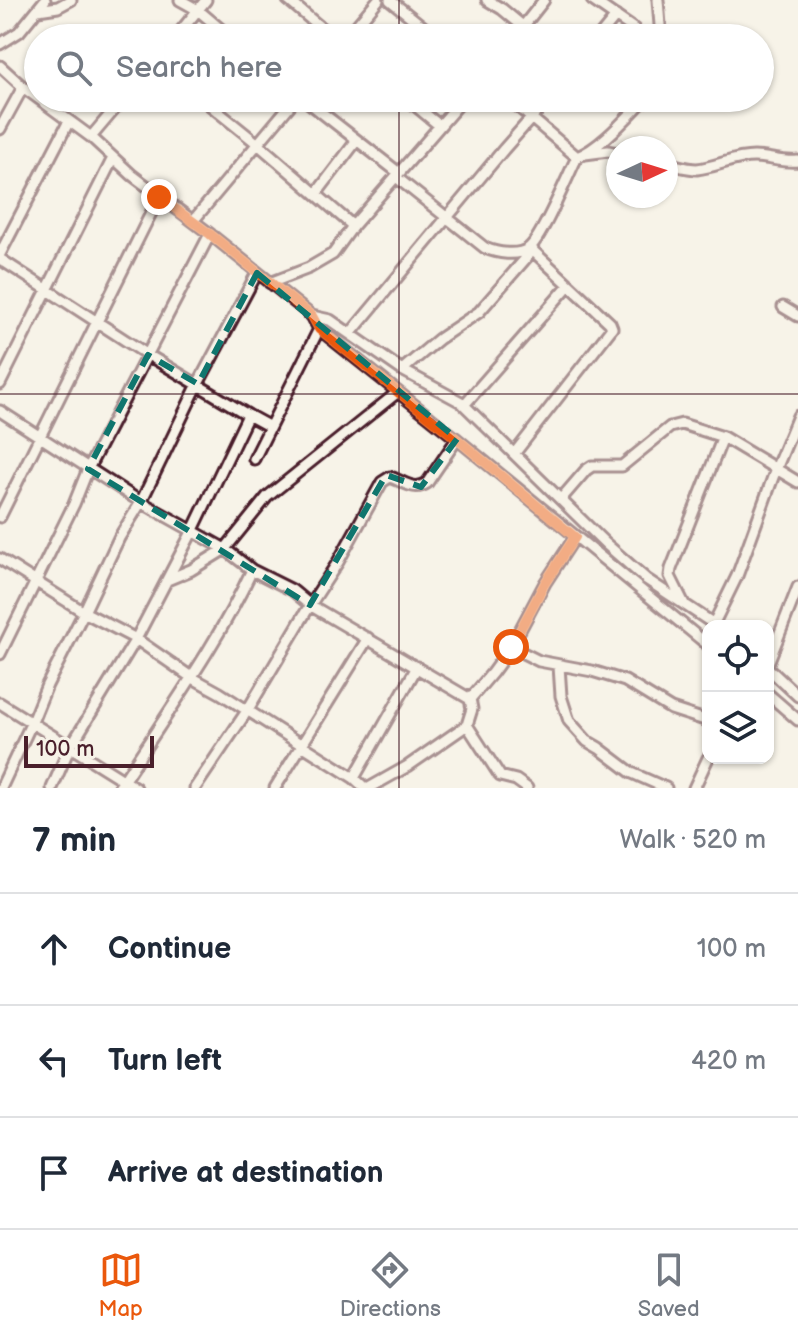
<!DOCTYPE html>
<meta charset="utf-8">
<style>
body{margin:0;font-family:"Balsamiq Sans",sans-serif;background:#f6f6f7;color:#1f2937}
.controls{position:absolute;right:24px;bottom:24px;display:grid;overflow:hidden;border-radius:16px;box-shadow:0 2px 6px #0004}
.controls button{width:72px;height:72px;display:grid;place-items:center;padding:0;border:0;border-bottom:2px solid #e0e1e3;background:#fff;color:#1f2937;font:40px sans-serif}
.compass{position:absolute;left:606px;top:136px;width:72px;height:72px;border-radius:50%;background:#fff;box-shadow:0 2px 6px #0004;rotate:86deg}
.scale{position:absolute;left:24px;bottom:20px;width:130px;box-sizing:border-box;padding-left:8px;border:4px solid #4a1f2b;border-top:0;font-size:22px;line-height:28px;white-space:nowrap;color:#4a1f2b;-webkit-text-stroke:6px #f7f3e8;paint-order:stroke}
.stop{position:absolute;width:24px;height:24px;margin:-18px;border:6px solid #ea580c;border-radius:50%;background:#fff}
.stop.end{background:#ea580c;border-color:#fff;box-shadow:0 2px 8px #0008}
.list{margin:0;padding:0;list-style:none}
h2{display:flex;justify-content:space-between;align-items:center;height:104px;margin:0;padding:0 32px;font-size:34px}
h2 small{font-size:26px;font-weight:400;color:#747a83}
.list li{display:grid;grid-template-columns:52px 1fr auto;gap:24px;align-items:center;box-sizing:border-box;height:112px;padding:0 32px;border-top:2px solid #e0e1e3}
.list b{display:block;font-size:30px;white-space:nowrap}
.list em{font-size:26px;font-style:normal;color:#747a83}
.icon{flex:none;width:44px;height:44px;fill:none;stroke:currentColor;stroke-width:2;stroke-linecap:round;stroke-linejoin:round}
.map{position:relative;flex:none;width:798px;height:788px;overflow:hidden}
.search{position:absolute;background:#fff;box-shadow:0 2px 6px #0004;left:24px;right:24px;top:24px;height:88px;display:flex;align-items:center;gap:20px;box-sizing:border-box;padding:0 28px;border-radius:44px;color:#747a83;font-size:30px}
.sheet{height:440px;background:#fff}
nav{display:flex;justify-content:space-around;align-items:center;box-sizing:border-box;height:112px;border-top:2px solid #e0e1e3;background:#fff;font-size:22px;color:#747a83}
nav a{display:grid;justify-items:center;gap:4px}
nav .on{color:#ea580c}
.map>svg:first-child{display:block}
</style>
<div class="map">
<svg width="798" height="788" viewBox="0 0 798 788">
<rect width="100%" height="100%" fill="#f7f3e8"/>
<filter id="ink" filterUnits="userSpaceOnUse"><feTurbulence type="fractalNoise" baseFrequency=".0125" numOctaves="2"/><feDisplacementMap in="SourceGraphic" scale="16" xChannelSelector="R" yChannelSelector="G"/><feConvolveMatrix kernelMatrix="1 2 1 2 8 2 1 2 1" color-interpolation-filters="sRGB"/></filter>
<g filter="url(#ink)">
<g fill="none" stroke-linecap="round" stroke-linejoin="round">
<defs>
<path id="street" d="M180,0L198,10L231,38
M288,0L333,38
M390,0L437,38
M487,0L502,9L537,38
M592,0L634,29L640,38
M658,0L661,38
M38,10L58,7L71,0
M175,38L206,0
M346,38L378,0
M514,38L544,0
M598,38L616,16
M0,44L19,32L45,0
M0,66L23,87L91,137L132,175L210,234L312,316L319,329L457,439L708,645
M201,98L258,144L353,226
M303,98L399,173
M406,98L440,126
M508,98L577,157
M0,129L23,87
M91,137L124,98
M585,154L608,151L618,153
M666,163C676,165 687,169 697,169C717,167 733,157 754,157C769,157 783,163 798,161
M396,177L485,248C496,253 518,257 529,248C542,238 568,175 577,157C601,148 628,116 646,98
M316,194L357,140
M193,221L296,98
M0,254L69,121
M0,259L148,355L248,415L192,532L136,639L68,751L52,788
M270,283L309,268L333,254L353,226L464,98
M783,307L798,316
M312,316L330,320L402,370L461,402L606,544L646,579L717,626
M350,334L504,149L549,98
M402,370L439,339L479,312L533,250
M0,384L113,158
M464,405L569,285
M0,411L141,502L225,549L252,570L292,590L310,605L470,699
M248,415L270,427
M514,454L612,328L610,323L530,248
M254,459L319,329
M561,499L586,470L592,466H622L670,427L682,424L723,437L798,482
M0,517L159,197
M0,559L84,612L136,639L191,677L220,693L354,778L365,788
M167,580L191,570L225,549L267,497L398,392
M684,604L670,576L671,569L723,437
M714,623L737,576L776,469L798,416
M511,647L539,661L592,671L625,681L671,709L708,721
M0,654L74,504L88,469L210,234
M768,663L798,587
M559,666L561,696L569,721L587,741L599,748L632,773L666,788
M768,668L798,696
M768,694L798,720
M0,703L136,788
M467,725L500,776L516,780L527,788
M354,778L417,667
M1,788L32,722L47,685L84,612L119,538L141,502L198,384L257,273
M119,788C165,716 216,647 252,570
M195,788L247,711L310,605L338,562L382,482L390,477C403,481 414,492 427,483L457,439
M275,788L368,638
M369,788L408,766L467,725L472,709L470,699L492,673L511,647L545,583L575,537
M694,788L708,758"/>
</defs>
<!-- street casing -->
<use href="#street" stroke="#4a1f2b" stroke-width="15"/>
<!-- street -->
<use href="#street" stroke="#f7f3e8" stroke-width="9"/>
</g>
</g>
<g fill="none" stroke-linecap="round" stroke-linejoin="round" filter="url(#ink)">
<!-- route -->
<path stroke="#ea580c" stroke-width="10" d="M159,197L210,234L312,316L319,329L457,439L575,537L545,583L511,647"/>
</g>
<!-- marked area -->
<path d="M0 0H798V788H0ZM257,273L457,439L421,487L386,475L310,605L88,469L148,355L198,384Z" fill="#f7f3e8" fill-opacity=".55" fill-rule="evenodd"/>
<path fill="none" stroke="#0f766e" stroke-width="6" stroke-dasharray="16 10" stroke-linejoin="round" d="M257,273L457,439L421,487L386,475L310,605L88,469L148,355L198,384Z"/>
<!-- grid -->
<path fill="none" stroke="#4a1f2b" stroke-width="2" stroke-opacity="0.55" d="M399,0V38M399,98V788M0,394H798"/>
</svg>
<div class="controls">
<button><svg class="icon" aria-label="locate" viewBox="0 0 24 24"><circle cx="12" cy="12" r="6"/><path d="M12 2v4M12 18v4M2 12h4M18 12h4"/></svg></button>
<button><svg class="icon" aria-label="layers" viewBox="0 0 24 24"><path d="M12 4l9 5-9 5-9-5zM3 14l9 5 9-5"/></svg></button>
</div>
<svg class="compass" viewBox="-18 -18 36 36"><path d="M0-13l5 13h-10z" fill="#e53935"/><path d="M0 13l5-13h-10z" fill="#747a83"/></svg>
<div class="scale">100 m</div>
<div class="stop" style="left:511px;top:647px"></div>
<div class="stop end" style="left:159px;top:197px"></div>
<div class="search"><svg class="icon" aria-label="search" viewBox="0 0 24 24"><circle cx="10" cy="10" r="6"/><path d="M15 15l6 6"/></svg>Search here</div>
</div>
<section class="sheet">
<h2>7 min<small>Walk · 520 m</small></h2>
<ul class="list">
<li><svg class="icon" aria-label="ahead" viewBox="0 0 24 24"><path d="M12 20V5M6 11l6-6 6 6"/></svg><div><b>Continue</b></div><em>100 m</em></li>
<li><svg class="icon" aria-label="left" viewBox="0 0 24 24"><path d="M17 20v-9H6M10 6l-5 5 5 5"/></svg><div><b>Turn left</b></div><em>420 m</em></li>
<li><svg class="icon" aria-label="arrive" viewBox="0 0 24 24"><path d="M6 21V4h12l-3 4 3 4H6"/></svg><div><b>Arrive at destination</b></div></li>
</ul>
</section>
<nav>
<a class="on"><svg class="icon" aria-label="map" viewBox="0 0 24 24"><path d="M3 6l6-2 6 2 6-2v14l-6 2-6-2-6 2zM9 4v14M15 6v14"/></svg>Map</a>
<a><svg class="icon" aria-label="directions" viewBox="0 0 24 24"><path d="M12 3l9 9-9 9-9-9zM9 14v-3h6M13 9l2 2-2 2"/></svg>Directions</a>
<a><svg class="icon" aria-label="saved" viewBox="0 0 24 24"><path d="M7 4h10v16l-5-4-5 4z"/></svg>Saved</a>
</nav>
